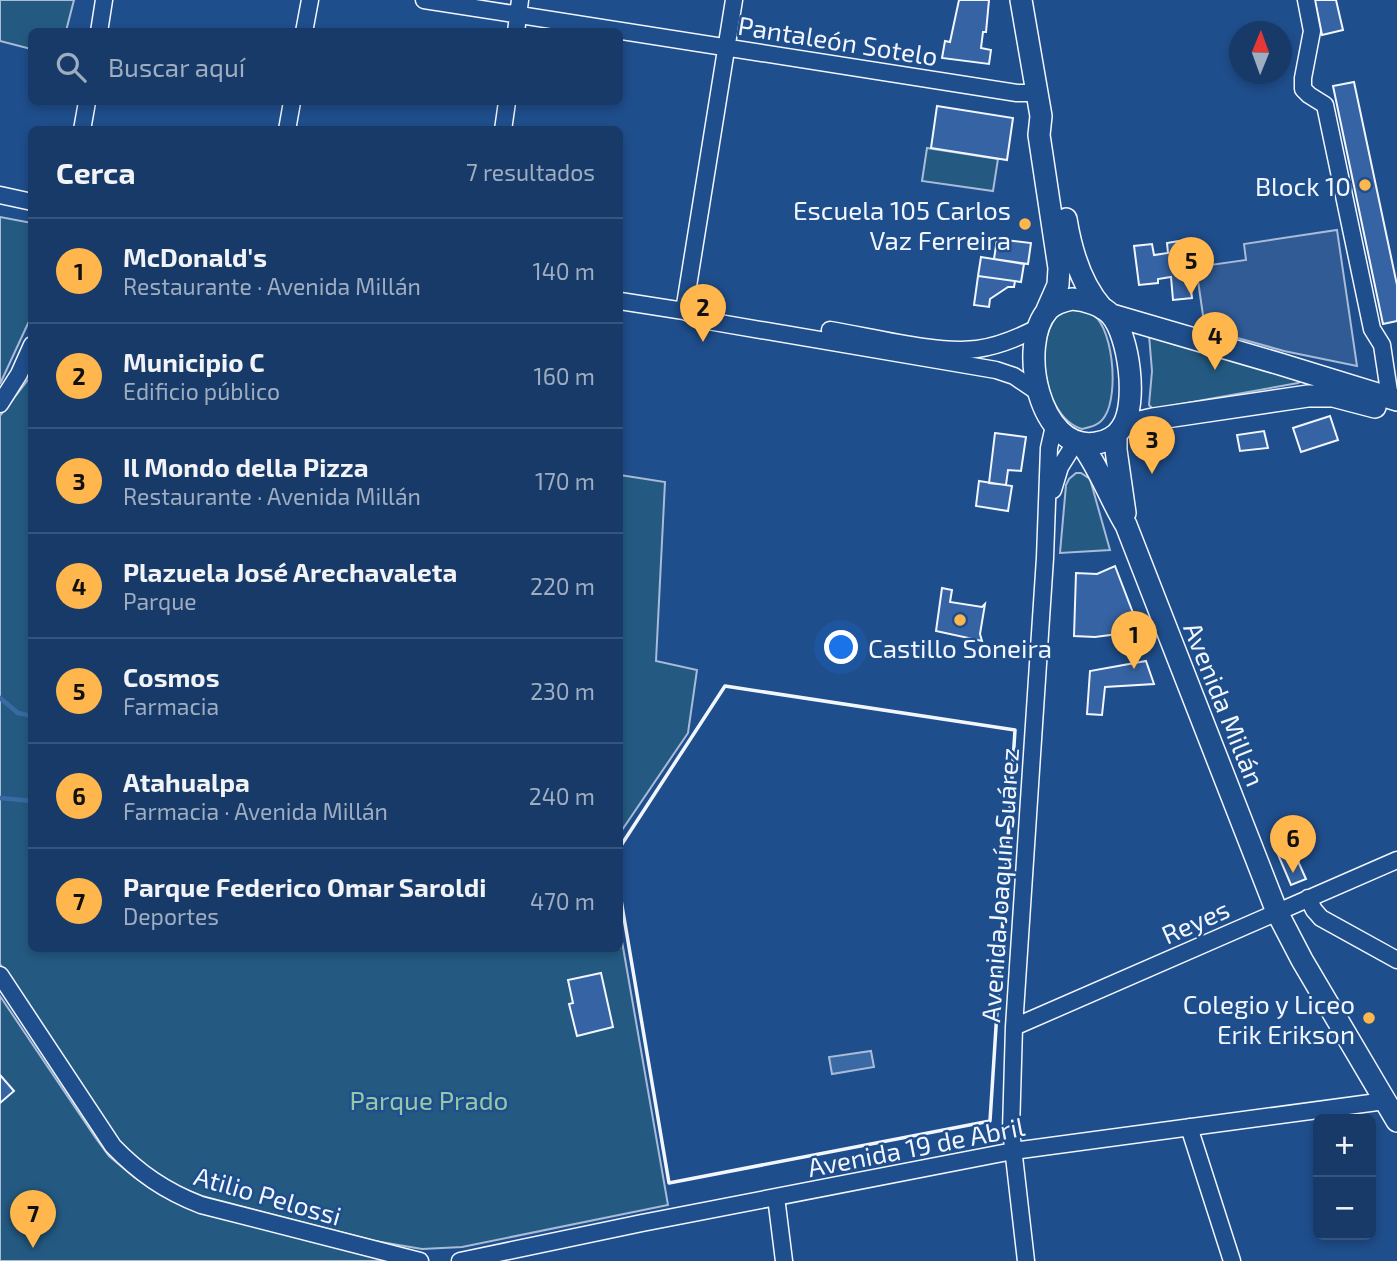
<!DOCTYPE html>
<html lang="es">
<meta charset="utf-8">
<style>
body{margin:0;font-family:"Exo 2",sans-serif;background:#244571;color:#f1f3f6}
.controls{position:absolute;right:21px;bottom:21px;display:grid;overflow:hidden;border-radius:10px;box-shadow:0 4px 10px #0003}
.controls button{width:63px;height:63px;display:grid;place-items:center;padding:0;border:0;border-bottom:2px solid #36547d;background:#173a69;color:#f1f3f6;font:35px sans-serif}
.compass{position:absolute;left:1229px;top:21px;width:63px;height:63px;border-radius:50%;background:#173a69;box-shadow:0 4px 10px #0003;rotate:1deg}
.you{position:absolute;left:842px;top:648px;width:24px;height:24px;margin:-18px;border:5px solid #fff;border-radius:50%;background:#1a73e8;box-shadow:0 0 0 10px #1a73e833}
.badge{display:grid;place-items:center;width:46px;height:46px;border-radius:50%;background:#ffb74d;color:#111;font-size:23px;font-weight:700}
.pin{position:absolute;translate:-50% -58px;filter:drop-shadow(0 2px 4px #0008)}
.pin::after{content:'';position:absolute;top:37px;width:24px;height:21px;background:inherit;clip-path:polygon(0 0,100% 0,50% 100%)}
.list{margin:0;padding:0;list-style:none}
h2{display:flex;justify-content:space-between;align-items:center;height:91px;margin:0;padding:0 28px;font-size:30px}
h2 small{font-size:23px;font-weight:400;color:#9eadc0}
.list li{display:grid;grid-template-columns:46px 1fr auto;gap:21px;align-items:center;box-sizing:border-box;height:105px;padding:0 28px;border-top:2px solid #36547d}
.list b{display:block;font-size:26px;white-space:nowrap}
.list p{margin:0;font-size:23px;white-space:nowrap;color:#9eadc0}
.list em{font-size:23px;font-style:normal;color:#9eadc0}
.icon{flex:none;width:38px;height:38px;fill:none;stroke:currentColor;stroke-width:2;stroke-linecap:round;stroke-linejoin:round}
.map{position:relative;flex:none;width:1397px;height:1261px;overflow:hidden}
.search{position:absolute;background:#173a69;box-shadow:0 4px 10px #0003;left:28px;top:28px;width:595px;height:77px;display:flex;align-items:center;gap:18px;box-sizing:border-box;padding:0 24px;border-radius:10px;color:#9eadc0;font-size:26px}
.panel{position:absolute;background:#173a69;box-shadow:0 4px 10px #0003;left:28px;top:126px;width:595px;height:826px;border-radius:10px}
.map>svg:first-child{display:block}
</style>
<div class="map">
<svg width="1397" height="1261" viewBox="0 0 1397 1261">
<rect width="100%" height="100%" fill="#1f4e8c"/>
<!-- green -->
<path fill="#245a82" stroke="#a8bbd7" stroke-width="2" d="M0,0H74L66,31L32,32L31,49L0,41Z
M927,148L998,159L993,191L922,181Z
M0,217L32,223L31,317L0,384Z
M1072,306C1077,307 1084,308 1088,310C1114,323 1119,394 1105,416C1100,425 1091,427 1082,429C1039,416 1029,319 1072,306Z
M1149,335L1303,380L1298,383L1153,409L1149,405L1152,371Z
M31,376L32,948H620V930L668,1205L462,1247L422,1249L375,1241L202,1196L170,1183L147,1170L114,1137L0,964V416Z
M1076,473H1081L1090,479L1110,550L1060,553L1066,485L1069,479Z
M620,475L665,482L656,661L697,670L688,733L620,833Z
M0,996L95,1137L109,1156L134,1177L161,1195L194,1209L393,1261H0Z"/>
<!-- parking -->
<path fill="#305b95" stroke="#a8bbd7" stroke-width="2" d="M1337,230L1357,366L1284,351L1205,329L1196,267L1246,260L1244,244Z"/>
<!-- water -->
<path fill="#3b69a3" stroke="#a8bbd7" stroke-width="2" d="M871,1051L874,1067L832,1074L829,1057Z"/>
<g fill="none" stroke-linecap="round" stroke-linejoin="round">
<!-- stream -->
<path stroke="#3b69a3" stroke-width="4.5" d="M0,698L18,713L32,716
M0,798L32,801"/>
</g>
<!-- building -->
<path fill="#3563a3" stroke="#f2f6ff" stroke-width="2" d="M959,0H989L986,32H983L981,48L991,50L989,64L942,58L945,41L950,42Z
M1315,0H1336L1343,30L1322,35Z
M1354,82L1397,285V321L1383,324L1333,86Z
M937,106L1013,118L1007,160L931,148Z
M997,239L1031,243L1028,264L994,259Z
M1185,240L1192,298L1173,300L1171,277L1158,279V283L1139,285L1134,246L1152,244L1154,255L1168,253L1167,243Z
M981,257L1024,264L1021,282L978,276Z
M978,276L1015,281L1014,287H1008L990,299L989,307L974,305Z
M1330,416L1338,440L1301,452L1293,428Z
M1264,431L1268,448L1240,451L1237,435Z
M995,433L1026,437L1021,471L1008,470L1006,485L989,483Z
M979,481L1012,486L1008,511L976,506Z
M1115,566L1138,626L1118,634L1095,637L1074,636L1076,573L1097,574Z
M942,588L952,590L950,602L982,607L985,604L980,634L982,641L936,631Z
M1146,661L1154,684L1105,687L1102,715L1087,714L1090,671Z
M1296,838L1299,848L1293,850L1306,879L1291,885L1274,845Z
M601,973L613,1027L577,1036L569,1004L573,1003L568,980Z
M0,1075L14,1091L0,1103Z"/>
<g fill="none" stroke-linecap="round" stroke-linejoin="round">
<defs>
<path id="minor" d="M424,0L1017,93H1037
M1306,0L1312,31L1303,78V89L1309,95L1325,105L1372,329L1382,345L1390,398
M99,32L104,0
M304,32L310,0
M516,32L520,0
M82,130L87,102
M287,130L292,102
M503,130L507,102
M0,195L32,202
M620,301L684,311L708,321L996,370L1014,376L1039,393
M684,311L734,0
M830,330C872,337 936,354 977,349C999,346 1020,337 1039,327
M0,404L19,374L32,345
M1053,490L1060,467L1075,443
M1308,898L1314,910L1321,918L1397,960
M0,975L113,1146C139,1173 165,1191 201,1205L420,1261
M1014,1027L1397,860
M1189,1127L1232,1261
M776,1197L784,1261
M460,1261L642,1223L1013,1151L1385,1101
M1026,1261L1011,1130L1014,1027L1045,558L1049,448L1054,426"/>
<path id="major" d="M1021,0L1041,116L1039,135L1059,268L1058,285L1047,310
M1066,219C1071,250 1081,284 1102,308
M1072,299C1085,300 1102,305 1111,315C1129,335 1138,404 1122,427C1117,436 1106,442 1096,443C1039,453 1017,344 1048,310C1054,303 1063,301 1072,299Z
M1112,315L1280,364L1397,400
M1123,426L1153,419L1308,396H1333L1375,407
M1116,435V450L1125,513
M1082,445C1100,469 1110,499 1126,525L1277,912L1302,960L1397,1121"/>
</defs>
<!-- minor casing -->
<use href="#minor" stroke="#f2f6ff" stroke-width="19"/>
<!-- major casing -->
<use href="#major" stroke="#f2f6ff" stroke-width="24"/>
<!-- minor -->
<use href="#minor" stroke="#1f4e8c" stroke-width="16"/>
<!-- major -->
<use href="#major" stroke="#1f4e8c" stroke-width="21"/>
<!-- wall -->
<path stroke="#f2f6ff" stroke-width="3.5" d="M620,847L725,686L1015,730L990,1121L669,1183L620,894"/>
</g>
<!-- markers -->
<g fill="#ffb74d" stroke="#1f4e8c" stroke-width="2.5">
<circle cx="1365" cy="185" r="7"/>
<circle cx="1025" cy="224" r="7"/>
<circle cx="960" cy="620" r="7"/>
<circle cx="1369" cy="1018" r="7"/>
</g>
<g text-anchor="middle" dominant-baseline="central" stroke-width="5" stroke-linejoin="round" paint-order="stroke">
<!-- street labels -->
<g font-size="26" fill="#f2f6ff" stroke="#1f4e8c">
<text transform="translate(838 40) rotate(9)">Pantaleón Sotelo</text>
<text transform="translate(1225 704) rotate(68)">Avenida Millán</text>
<text transform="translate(999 885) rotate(-86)">Avenida Joaquín Suárez</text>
<text transform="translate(1195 921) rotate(-24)">Reyes</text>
<text transform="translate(916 1146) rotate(-11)">Avenida 19 de Abril</text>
<text transform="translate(268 1195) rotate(16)">Atilio Pelossi</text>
</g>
<!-- poi labels -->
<g font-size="26" fill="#f2f6ff" stroke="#1f4e8c" text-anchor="end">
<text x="1351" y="185">Block 10</text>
<text x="1011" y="209">Escuela 105 Carlos<tspan x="1011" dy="30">Vaz Ferreira</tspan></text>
<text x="960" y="647" text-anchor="middle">Castillo Soneira</text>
<text x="1355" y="1003">Colegio y Liceo<tspan x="1355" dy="30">Erik Erikson</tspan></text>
</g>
<!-- park labels -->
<g font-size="26" fill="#97c8a6" stroke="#1f4e8c">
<text x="429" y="1099">Parque Prado</text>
</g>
</g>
</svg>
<div class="controls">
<button>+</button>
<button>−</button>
</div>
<svg class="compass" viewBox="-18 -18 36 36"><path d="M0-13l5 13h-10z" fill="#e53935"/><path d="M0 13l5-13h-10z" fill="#9eadc0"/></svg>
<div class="you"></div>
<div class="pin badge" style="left:1134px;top:669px">1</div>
<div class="pin badge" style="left:703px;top:342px">2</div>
<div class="pin badge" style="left:1152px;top:474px">3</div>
<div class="pin badge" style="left:1215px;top:370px">4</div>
<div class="pin badge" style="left:1191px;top:295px">5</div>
<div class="pin badge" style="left:1293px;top:873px">6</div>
<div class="pin badge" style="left:33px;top:1248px">7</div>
<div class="search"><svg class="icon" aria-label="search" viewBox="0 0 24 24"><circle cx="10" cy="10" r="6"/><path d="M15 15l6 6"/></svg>Buscar aquí</div>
<section class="panel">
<h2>Cerca<small>7 resultados</small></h2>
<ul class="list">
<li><span class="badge">1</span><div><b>McDonald's</b><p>Restaurante · Avenida Millán</p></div><em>140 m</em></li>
<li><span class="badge">2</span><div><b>Municipio C</b><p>Edificio público</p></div><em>160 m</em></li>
<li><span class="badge">3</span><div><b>Il Mondo della Pizza</b><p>Restaurante · Avenida Millán</p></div><em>170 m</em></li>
<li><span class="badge">4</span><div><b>Plazuela José Arechavaleta</b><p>Parque</p></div><em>220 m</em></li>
<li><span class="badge">5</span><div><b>Cosmos</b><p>Farmacia</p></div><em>230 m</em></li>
<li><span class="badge">6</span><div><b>Atahualpa</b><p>Farmacia · Avenida Millán</p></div><em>240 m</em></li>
<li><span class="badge">7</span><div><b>Parque Federico Omar Saroldi</b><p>Deportes</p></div><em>470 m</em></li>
</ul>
</section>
</div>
